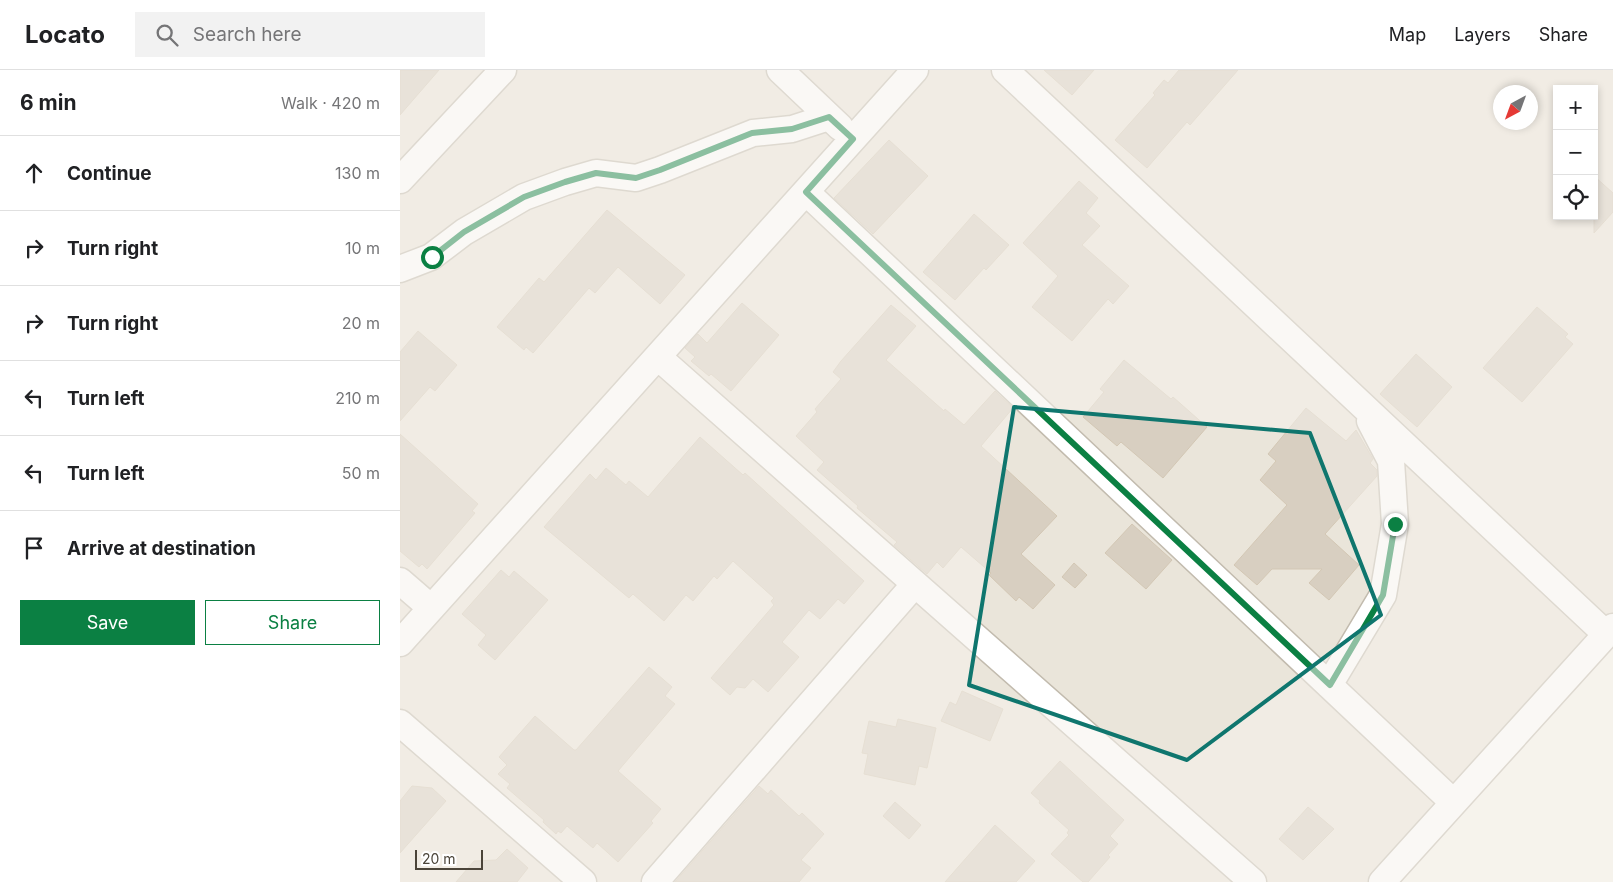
<!DOCTYPE html>
<meta charset="utf-8">
<style>
body{margin:0;font-family:Inter,sans-serif;background:#f2f2f2;color:#202124}
.controls{position:absolute;right:15px;top:15px;display:grid;overflow:hidden;border-radius:0px;box-shadow:0 2px 8px #0003}
.controls button{width:45px;height:45px;display:grid;place-items:center;padding:0;border:0;border-bottom:1px solid #e0e0e0;background:#fff;color:#202124;font:25px sans-serif}
.compass{position:absolute;left:1093px;top:15px;width:45px;height:45px;border-radius:50%;background:#fff;box-shadow:0 2px 8px #0003;rotate:221deg}
.scale{position:absolute;left:15px;bottom:12px;width:68px;box-sizing:border-box;padding-left:5px;border:2px solid #4b4439;border-top:0;font-size:14px;line-height:18px;white-space:nowrap;color:#4b4439;-webkit-text-stroke:4px #fff;paint-order:stroke}
.stop{position:absolute;width:15px;height:15px;margin:-11px;border:4px solid #0b8043;border-radius:50%;background:#fff}
.stop.end{background:#0b8043;border-color:#fff;box-shadow:0 1px 5px #0008}
.list{margin:0;padding:0;list-style:none}
h2{display:flex;justify-content:space-between;align-items:center;height:65px;margin:0;padding:0 20px;font-size:21px}
h2 small{font-size:16px;font-weight:400;color:#757577}
.list li{display:grid;grid-template-columns:32px 1fr auto;gap:15px;align-items:center;box-sizing:border-box;height:75px;padding:0 20px;border-top:1px solid #e0e0e0}
.list b{display:block;font-size:19px;white-space:nowrap}
.list em{font-size:16px;font-style:normal;color:#757577}
.actions{display:flex;gap:10px;padding:15px 20px}
.actions a{flex:1;padding:11px 0;border:1px solid #0b8043;border-radius:0px;text-align:center;font-size:18px;color:#0b8043}
.actions .main{background:#0b8043;color:#fff}
.icon{flex:none;width:28px;height:28px;fill:none;stroke:currentColor;stroke-width:2;stroke-linecap:round;stroke-linejoin:round}
.map{position:relative;flex:none;width:1213px;height:812px;overflow:hidden}
header{display:flex;align-items:center;gap:30px;box-sizing:border-box;height:70px;padding:0 25px;background:#fff;border-bottom:1px solid #e0e0e0}
header strong{font-size:24px}
nav{display:flex;gap:28px;margin-inline-start:auto;font-size:18px}
.search{width:350px;height:45px;background:#f2f2f2;display:flex;align-items:center;gap:12px;box-sizing:border-box;padding:0 18px;border-radius:0px;color:#757577;font-size:19px}
main{display:flex}
aside{flex:1;background:#fff}
.map>svg:first-child{display:block}
</style>
<header>
<strong>Locato</strong>
<div class="search"><svg class="icon" aria-label="search" viewBox="0 0 24 24"><circle cx="10" cy="10" r="6"/><path d="M15 15l6 6"/></svg>Search here</div>
<nav><a>Map</a><a>Layers</a><a>Share</a></nav>
</header>
<main>
<aside>
<h2>6 min<small>Walk · 420 m</small></h2>
<ul class="list">
<li><svg class="icon" aria-label="ahead" viewBox="0 0 24 24"><path d="M12 20V5M6 11l6-6 6 6"/></svg><div><b>Continue</b></div><em>130 m</em></li>
<li><svg class="icon" aria-label="right" viewBox="0 0 24 24"><path d="M7 20v-9h11M14 6l5 5-5 5"/></svg><div><b>Turn right</b></div><em>10 m</em></li>
<li><svg class="icon" aria-label="right" viewBox="0 0 24 24"><path d="M7 20v-9h11M14 6l5 5-5 5"/></svg><div><b>Turn right</b></div><em>20 m</em></li>
<li><svg class="icon" aria-label="left" viewBox="0 0 24 24"><path d="M17 20v-9H6M10 6l-5 5 5 5"/></svg><div><b>Turn left</b></div><em>210 m</em></li>
<li><svg class="icon" aria-label="left" viewBox="0 0 24 24"><path d="M17 20v-9H6M10 6l-5 5 5 5"/></svg><div><b>Turn left</b></div><em>50 m</em></li>
<li><svg class="icon" aria-label="arrive" viewBox="0 0 24 24"><path d="M6 21V4h12l-3 4 3 4H6"/></svg><div><b>Arrive at destination</b></div></li>
</ul>
<div class="actions"><a class="main">Save</a><a>Share</a></div>
</aside>
<div class="map">
<svg width="1213" height="812" viewBox="0 0 1213 812">
<rect width="100%" height="100%" fill="#f6f3ec"/>
<!-- residential -->
<path fill="#eae5da" fill-rule="evenodd" d="M0,0H1213V558L993,812H0ZM1157,19H1194V146H1157ZM1100,22H1130V52H1100Z"/>
<!-- building -->
<path fill="#d8cfc1" stroke="#d3c7b4" d="M0,0H39L0,45Z
M644,0H694L672,25Z
M779,0H838L790,55L787,52L747,98L715,70L755,25L753,23L764,10L768,13Z
M489,70L528,106L473,164L434,128Z
M1194,106L1213,123V142L1194,163Z
M679,111L698,128L686,143L700,156L682,175L729,216L713,234L708,229L672,271L632,237L658,206L623,173Z
M207,140L285,205L260,234L218,197L195,223L189,218L133,283L126,277L124,280L97,257L139,208L144,212Z
M574,144L609,175L586,200L584,198L555,230L523,202Z
M342,233L379,265L331,321L311,304L309,306L291,291L295,287L285,278L298,264L307,273Z
M491,235L516,256L486,290L544,341L545,339L564,355L595,321L613,338L581,376L657,446L621,484L655,515L633,539L619,527L616,531L589,505L591,503L561,477L543,498L537,492L527,504L494,475L497,472L457,438L458,436L417,400L424,392L396,366L417,342L415,339L441,309L433,302L441,291Z
M1137,237L1168,264L1165,267L1173,274L1122,332L1083,298Z
M18,261L57,295L35,321L30,317L0,351V282Z
M1016,284L1052,317L1017,357L980,324Z
M724,290L771,329L773,327L807,357L763,408L721,372L717,376L683,347L704,322L700,319Z
M906,338L946,371L956,360L973,389L970,393L977,400V406L925,464L959,495L929,530L909,513L922,499H872L857,515L834,495L887,435L860,410L876,391L868,384Z
M0,364L78,434L72,441L75,443L27,499L22,494L19,497L0,481Z
M300,367L343,405L345,403L464,511L444,534L438,529L420,549L409,540L382,572L399,587L368,622L353,609L345,618L337,617L330,625L311,608L374,535L371,531L374,528L333,491L317,509L314,506L293,531L286,525L264,551L233,524L229,528L144,457L190,404L196,410L206,398L226,415L229,411L248,427Z
M732,454L772,490L746,519L705,483Z
M674,493L687,505L675,518L662,507Z
M101,500L109,507L114,501L148,530L95,590L78,575L86,565L62,544Z
M249,597L272,617L265,626L275,634L218,701L261,739L251,751L253,753L218,792L197,773L193,778L167,756L161,763L158,761L156,764L143,752L144,750L107,718L110,714L98,704L107,695L99,687L135,646L174,680H176Z
M562,621L603,639L590,671L541,651L550,632L556,635Z
M498,649L536,658L527,698L519,696L515,715L464,704L468,684L462,683L469,651L496,657Z
M660,691L724,750L710,766L718,774L708,785L710,787L688,812H683L651,784L669,765L667,763L669,760L639,733L640,731L631,723Z
M12,716L32,718L46,731L0,783V731Z
M359,716L368,724L371,720L399,746L402,743L424,764L401,790L411,798L399,812H275Z
M495,732L521,755L509,769L483,746Z
M908,737L934,759L903,790L879,769Z
M595,755L635,791L616,812H545Z
M107,779L128,798L117,812H56L74,791L96,790Z"/>
<g fill="none" stroke-linecap="round" stroke-linejoin="round">
<defs>
<path id="minor" d="M380,0L440,57
M605,0L1206,564
M0,110L103,0
M406,122L1053,732
M0,199L31,187L64,162L124,127L165,112L196,103L236,108L260,100L353,63L392,59L429,47
M258,287L853,812
M0,511L30,537
M0,573L515,0
M929,615L983,525L995,454L991,391L970,351
M0,653L183,812
M255,812L515,514
M982,812L1213,557"/>
</defs>
<!-- minor casing -->
<use href="#minor" stroke="#c2bbae" stroke-width="29"/>
<!-- minor -->
<use href="#minor" stroke="#fff" stroke-width="26"/>
</g>
<g fill="none" stroke-linecap="round" stroke-linejoin="round">
<!-- route -->
<path stroke="#0b8043" stroke-width="6" d="M32,187L64,162L124,127L165,112L196,103L236,108L260,100L352,63L392,59L429,47L453,69L406,122L930,615L983,525L995,454"/>
</g>
<!-- marked area -->
<path d="M0 0H1213V812H0ZM614,337L910,363L981,545L787,690L569,615Z" fill="#f6f3ec" fill-opacity=".55" fill-rule="evenodd"/>
<path fill="none" stroke="#0f766e" stroke-width="4" stroke-linejoin="round" d="M614,337L910,363L981,545L787,690L569,615Z"/>
</svg>
<div class="controls">
<button>+</button>
<button>−</button>
<button><svg class="icon" aria-label="locate" viewBox="0 0 24 24"><circle cx="12" cy="12" r="6"/><path d="M12 2v4M12 18v4M2 12h4M18 12h4"/></svg></button>
</div>
<svg class="compass" viewBox="-18 -18 36 36"><path d="M0-13l5 13h-10z" fill="#e53935"/><path d="M0 13l5-13h-10z" fill="#757577"/></svg>
<div class="scale">20 m</div>
<div class="stop" style="left:32px;top:187px"></div>
<div class="stop end" style="left:995px;top:454px"></div>
</div>
</main>
